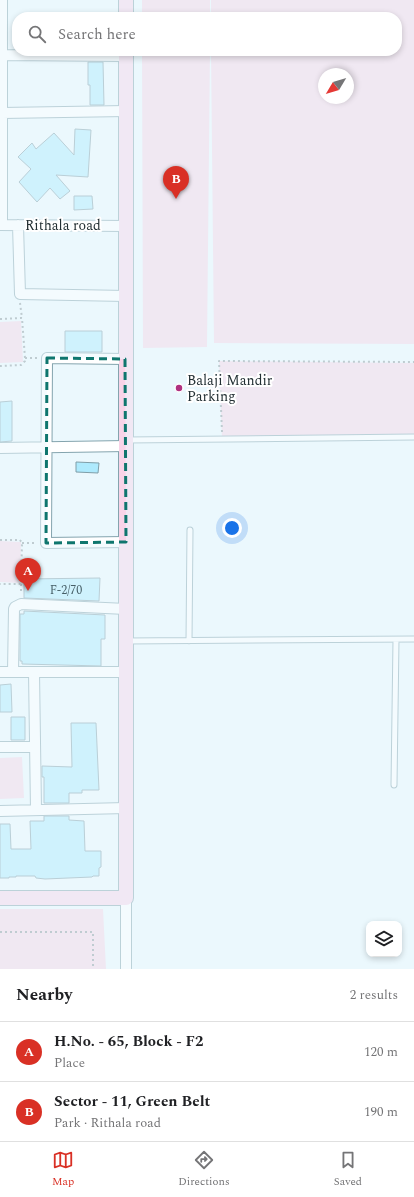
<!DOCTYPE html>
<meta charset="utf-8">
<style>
body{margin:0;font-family:Spectral,serif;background:#f6f6f6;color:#202124}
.controls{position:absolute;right:12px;bottom:12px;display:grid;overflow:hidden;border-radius:8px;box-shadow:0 2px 6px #0003}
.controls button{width:36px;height:36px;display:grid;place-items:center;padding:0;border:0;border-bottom:1px solid #e0e0e0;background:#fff;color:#202124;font:20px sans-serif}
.compass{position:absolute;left:318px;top:68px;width:36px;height:36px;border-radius:50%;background:#fff;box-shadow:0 2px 6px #0003;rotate:232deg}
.you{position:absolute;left:232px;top:528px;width:14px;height:14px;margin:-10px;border:3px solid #fff;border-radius:50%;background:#1a73e8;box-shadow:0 0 0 6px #1a73e833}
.badge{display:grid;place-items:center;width:26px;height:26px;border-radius:50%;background:#d93025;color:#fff;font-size:13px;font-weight:700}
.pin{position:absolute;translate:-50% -33px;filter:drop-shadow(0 1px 2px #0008)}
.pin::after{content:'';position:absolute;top:21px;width:14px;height:12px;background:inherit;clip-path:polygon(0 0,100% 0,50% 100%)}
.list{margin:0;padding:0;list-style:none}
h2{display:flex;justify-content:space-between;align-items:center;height:52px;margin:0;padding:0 16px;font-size:17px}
h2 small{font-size:13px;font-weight:400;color:#757577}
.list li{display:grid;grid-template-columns:26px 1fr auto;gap:12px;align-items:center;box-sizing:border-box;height:60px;padding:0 16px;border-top:1px solid #e0e0e0}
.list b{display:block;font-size:15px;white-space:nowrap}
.list p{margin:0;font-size:13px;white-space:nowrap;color:#757577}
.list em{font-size:13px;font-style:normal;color:#757577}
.icon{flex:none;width:22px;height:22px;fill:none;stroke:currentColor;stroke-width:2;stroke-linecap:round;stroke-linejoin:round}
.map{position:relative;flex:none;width:414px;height:969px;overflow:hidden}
.search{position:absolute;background:#fff;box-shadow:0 2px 6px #0003;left:12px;right:12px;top:12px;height:44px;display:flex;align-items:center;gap:10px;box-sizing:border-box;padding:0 14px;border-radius:16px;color:#757577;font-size:15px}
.sheet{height:172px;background:#fff}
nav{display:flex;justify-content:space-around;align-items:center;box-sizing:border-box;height:56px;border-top:1px solid #e0e0e0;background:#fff;font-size:11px;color:#757577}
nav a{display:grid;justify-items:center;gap:2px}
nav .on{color:#d93025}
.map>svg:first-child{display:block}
</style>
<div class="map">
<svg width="414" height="969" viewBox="0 0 414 969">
<rect width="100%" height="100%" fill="#ebf8fd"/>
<!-- green -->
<path fill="#f5d5e5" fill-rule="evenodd" d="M142,0H210V17H142Z
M211,0H414V344L214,343L211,51H397V17H211ZM324,74H348V98H324Z
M142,51H210L207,347L143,348Z
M21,321L23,362L0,363V322Z
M219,361L414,363V436L222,439Z
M0,541L21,542L20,583L0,582Z
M22,757L24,798L0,799V758Z
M0,909H103L106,969H0Z"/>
<!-- building -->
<path fill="#aeeafd" stroke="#7f9ea8" d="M88,62H103L104,105H90V85H88Z
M75,129L91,130L88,177L56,175L70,191L60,199L50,188L37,202L19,182L31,169L18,157L32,143L36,149L54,133L74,155Z
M74,196H92L93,209L74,210Z
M65,331H102V352H65Z
M12,401V441L0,442V402Z
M76,462L99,463L98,473L76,472Z
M100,578L99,601L24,598V579Z
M24,611L105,615V639H101V666L22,664V661H20V614H24Z
M11,684L12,712H0V685Z
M11,717H25V740H11Z
M71,723H96L99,790H82V793H69V803H44V777H42V766L72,767Z
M44,816H69V820L84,821L85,851H101V867L99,868V876H93L92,877L45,879L36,878L35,876H16V877H9V878H0V824H10L11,849H31L30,821H44Z"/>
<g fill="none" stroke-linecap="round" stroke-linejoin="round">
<defs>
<path id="lane" d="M127,440L414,437
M127,641L414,639
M189,641L190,530
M394,785L396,640"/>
<path id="street" d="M2,0V225
M3,55L126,56
M2,113L126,111
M0,225L126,226
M18,225L20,294L126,296
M125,359L47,358L46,543L126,542
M0,448L126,446
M0,672H126
M13,672L14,609L15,607L21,604L126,609
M34,672L36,810
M0,747H35
M0,811L126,808
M126,969V898"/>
<path id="secondary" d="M126,0V17
M0,898H126V51"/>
</defs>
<!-- lane casing -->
<use href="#lane" stroke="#84a4ae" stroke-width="7"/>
<!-- street casing -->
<use href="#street" stroke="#84a4ae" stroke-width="12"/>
<!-- secondary casing -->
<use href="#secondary" stroke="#84a4ae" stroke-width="16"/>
<!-- path -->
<path stroke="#8b989c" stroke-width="2" stroke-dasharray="2 3" stroke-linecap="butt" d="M20,303L22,318
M0,319L22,318L25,358V361L21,365L0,366
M25,358H37
M222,432L219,361L414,362
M0,540H20L22,543L21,584H0
M22,543H37
M21,584V593
M0,932H93V969"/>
<!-- lane -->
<use href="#lane" stroke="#fff" stroke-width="5"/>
<!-- street -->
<use href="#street" stroke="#fff" stroke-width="10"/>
<!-- secondary -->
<use href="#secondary" stroke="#f8d4e8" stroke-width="14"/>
</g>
<!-- marked area -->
<path d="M0 0H414V969H0ZM47,358L125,359L126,542L46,543Z" fill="#ebf8fd" fill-opacity=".55" fill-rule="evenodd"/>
<path fill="none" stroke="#0f766e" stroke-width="3" stroke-dasharray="8 5" stroke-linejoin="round" d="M47,358L125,359L126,542L46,543Z"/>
<!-- markers -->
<circle fill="#b03180" stroke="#fff" stroke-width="1.5" cx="179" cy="388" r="4"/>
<g text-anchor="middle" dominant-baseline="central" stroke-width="4" stroke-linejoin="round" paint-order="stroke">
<!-- number labels -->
<g font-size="12" fill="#455e66">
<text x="66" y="590">F-2/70</text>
</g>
<!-- street labels -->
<g font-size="14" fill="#222f33" stroke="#fff">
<text x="63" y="225">Rithala road</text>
</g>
<!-- poi labels -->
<g font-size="14" fill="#222f33" stroke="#fff" text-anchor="start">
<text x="187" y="380">Balaji Mandir<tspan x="187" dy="16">Parking</tspan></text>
</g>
</g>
</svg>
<div class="controls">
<button><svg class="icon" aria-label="layers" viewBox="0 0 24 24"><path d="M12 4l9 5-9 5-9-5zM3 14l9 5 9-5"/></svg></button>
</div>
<svg class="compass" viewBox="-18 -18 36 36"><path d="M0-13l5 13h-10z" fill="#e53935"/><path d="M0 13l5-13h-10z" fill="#757577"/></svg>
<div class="you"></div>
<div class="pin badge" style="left:28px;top:591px">A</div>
<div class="pin badge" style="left:176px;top:199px">B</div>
<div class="search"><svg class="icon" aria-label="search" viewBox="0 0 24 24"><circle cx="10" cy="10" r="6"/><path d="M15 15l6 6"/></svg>Search here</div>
</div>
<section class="sheet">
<h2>Nearby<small>2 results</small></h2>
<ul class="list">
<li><span class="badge">A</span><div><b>H.No. - 65, Block - F2</b><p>Place</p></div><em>120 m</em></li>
<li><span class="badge">B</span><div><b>Sector - 11, Green Belt</b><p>Park · Rithala road</p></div><em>190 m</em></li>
</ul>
</section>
<nav>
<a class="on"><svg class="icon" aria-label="map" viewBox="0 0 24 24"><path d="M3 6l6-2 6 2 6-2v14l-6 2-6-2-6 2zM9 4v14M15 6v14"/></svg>Map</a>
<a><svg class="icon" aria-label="directions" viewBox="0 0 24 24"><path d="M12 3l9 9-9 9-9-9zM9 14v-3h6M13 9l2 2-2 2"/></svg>Directions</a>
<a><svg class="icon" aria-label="saved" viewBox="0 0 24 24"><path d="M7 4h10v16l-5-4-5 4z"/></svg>Saved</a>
</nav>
